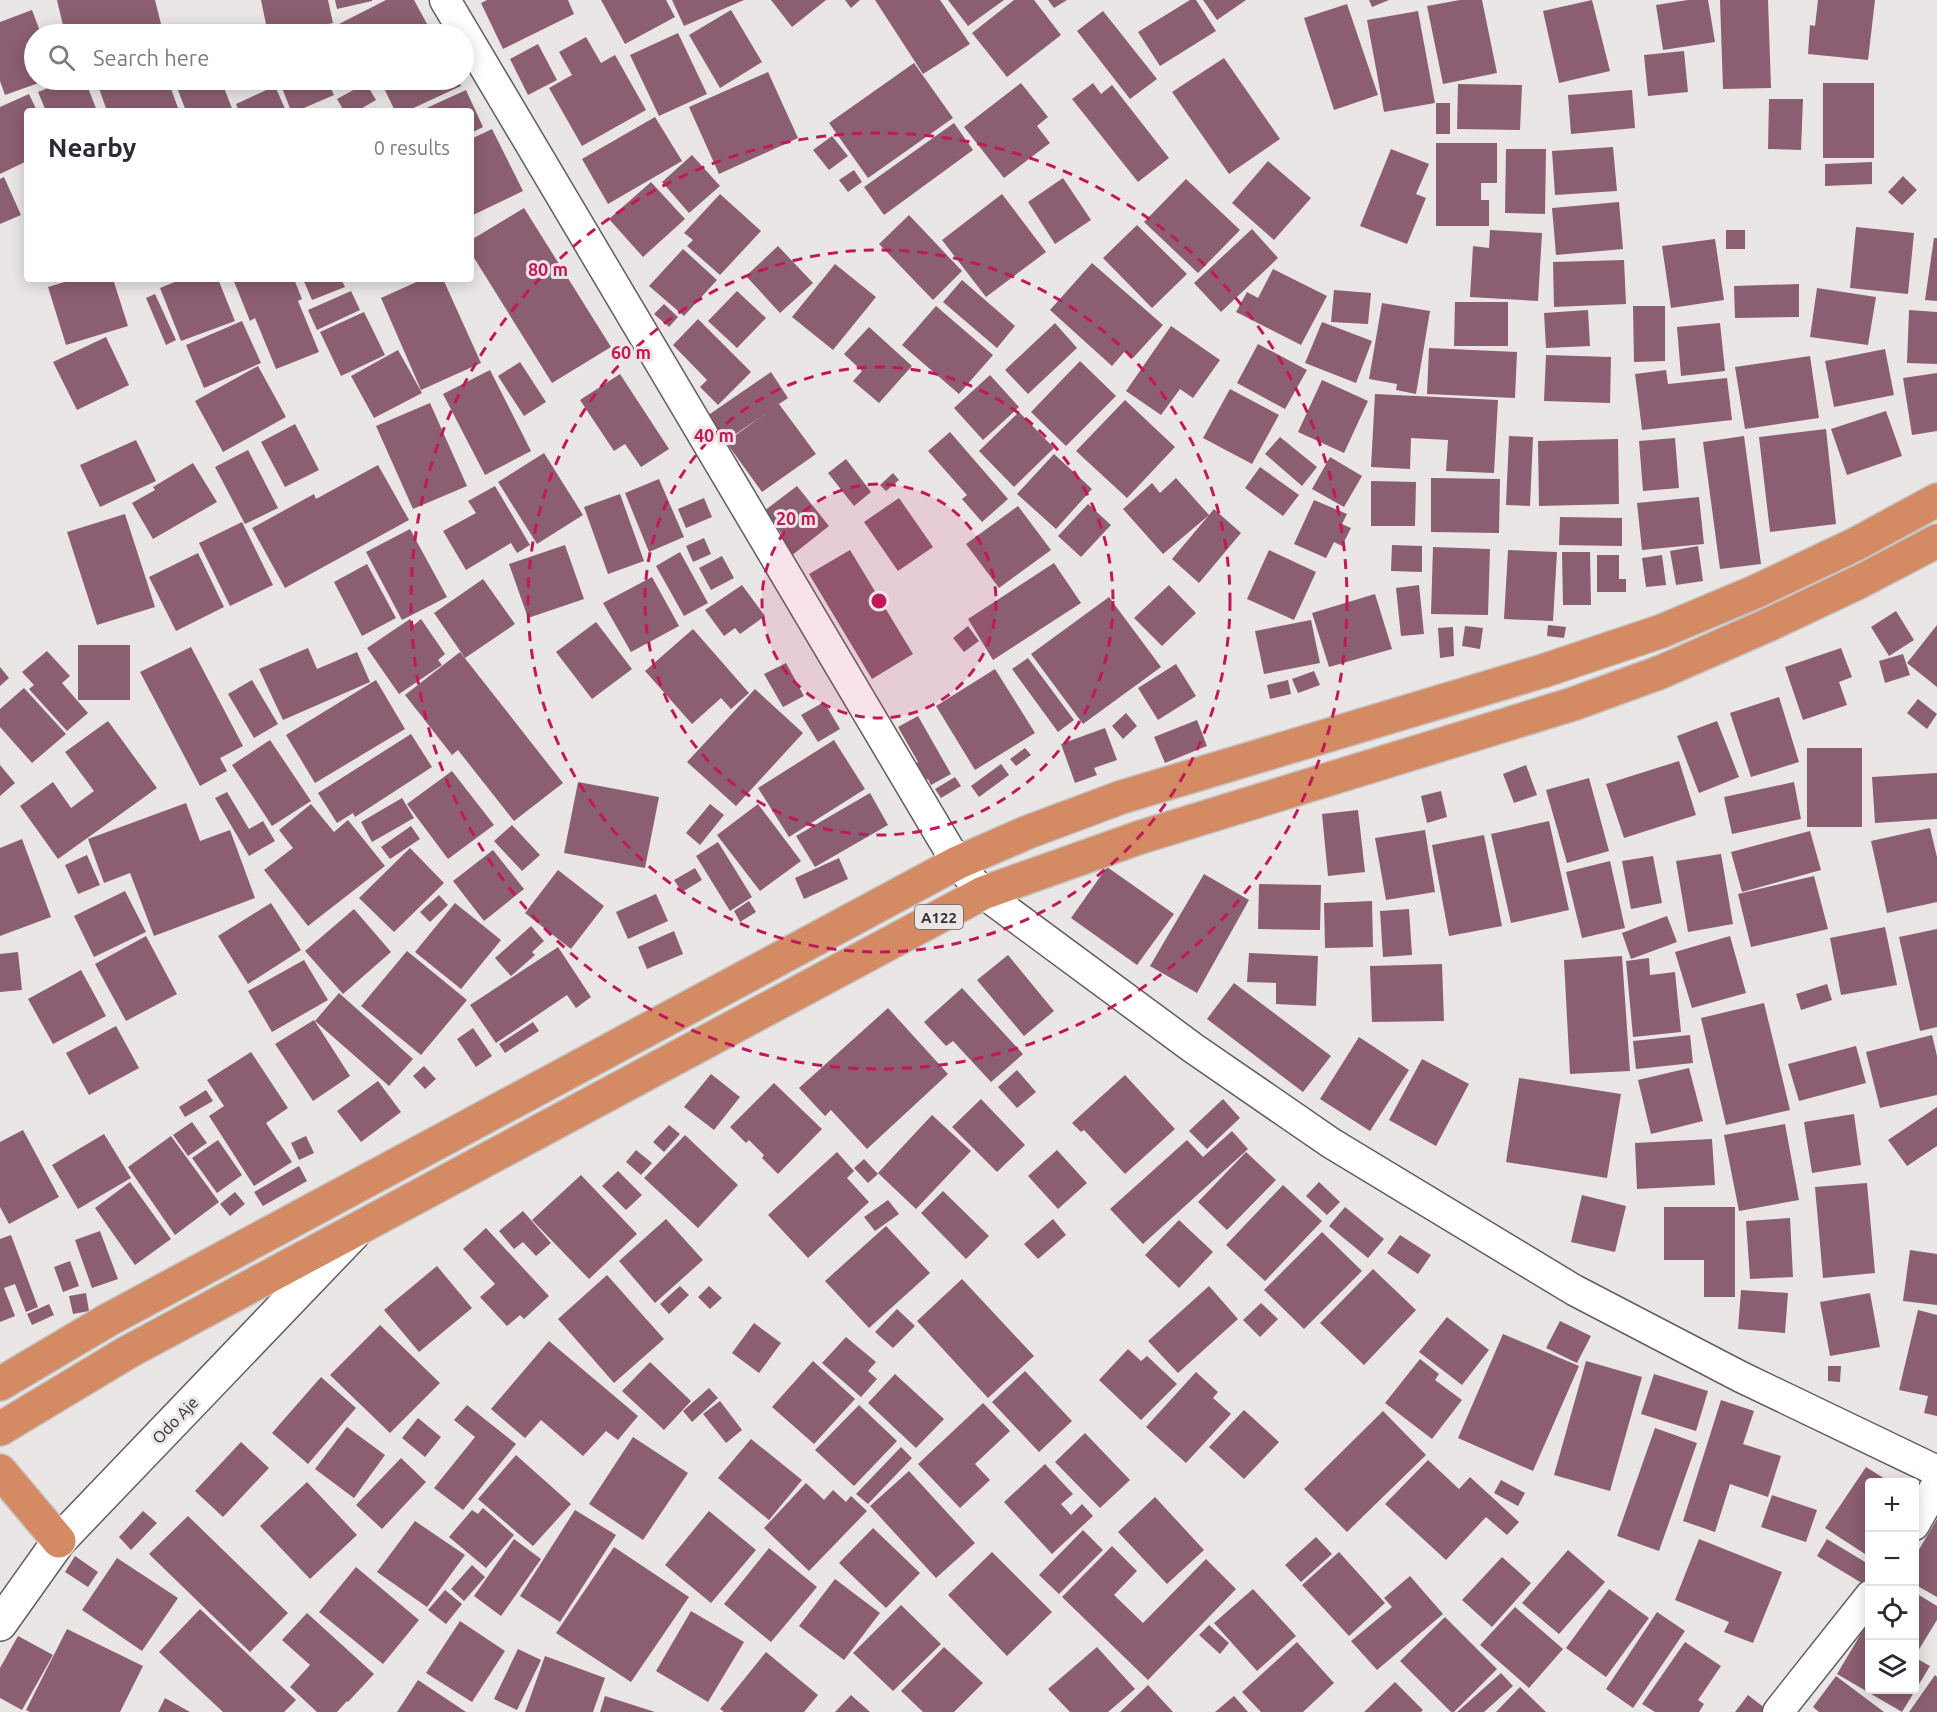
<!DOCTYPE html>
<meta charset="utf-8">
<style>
body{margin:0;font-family:Ubuntu,sans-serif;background:#f7f7f7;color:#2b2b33}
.controls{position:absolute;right:18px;bottom:18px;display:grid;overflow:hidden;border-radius:6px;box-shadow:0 3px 15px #0003}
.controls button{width:54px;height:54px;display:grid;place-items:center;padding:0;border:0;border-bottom:2px solid #e1e1e2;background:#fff;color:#2b2b33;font:30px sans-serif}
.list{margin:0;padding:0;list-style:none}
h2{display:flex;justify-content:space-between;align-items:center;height:78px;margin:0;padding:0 24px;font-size:26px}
h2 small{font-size:20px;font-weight:400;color:#7c7c81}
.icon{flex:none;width:33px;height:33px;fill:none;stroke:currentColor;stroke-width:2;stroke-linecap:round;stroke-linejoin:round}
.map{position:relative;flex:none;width:1937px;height:1712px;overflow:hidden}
.search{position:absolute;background:#fff;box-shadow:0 3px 15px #0003;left:24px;top:24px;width:450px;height:66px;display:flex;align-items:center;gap:15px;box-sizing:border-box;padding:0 21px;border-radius:33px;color:#7c7c81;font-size:22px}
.panel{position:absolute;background:#fff;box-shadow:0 3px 15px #0003;left:24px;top:108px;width:450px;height:174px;border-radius:6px}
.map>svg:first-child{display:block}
</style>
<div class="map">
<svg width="1937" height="1712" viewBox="0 0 1937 1712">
<rect width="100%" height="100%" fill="#ebe6e6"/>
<!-- building -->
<path fill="#8b5e71" d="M57,0H155L163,32L154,34H65Z
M261,0H328L333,23L279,34H268Z
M335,0H372V1L337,9Z
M386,0H414L432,33L344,34L339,24Z
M487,0H568L574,14L503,49L481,3Z
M601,0H666L675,17L625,44Z
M672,0H744L684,26Z
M771,0H826L792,27Z
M845,0H860L851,8Z
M875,0H940L970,44L923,74Z
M948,0H1004L968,26Z
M1014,0H1034L1061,35L1007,77L972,33Z
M1048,0H1067L1054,8Z
M1190,0H1196L1216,31L1160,66L1138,32Z
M1203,0H1246L1217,20Z
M1369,0H1389L1372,7Z
M1460,0H1482L1497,73L1443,84L1427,6Z
M1592,0L1610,71L1559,83L1543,11Z
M1688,0H1708L1715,42L1663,50L1656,5Z
M1720,0H1768L1771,88L1723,89Z
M1818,0H1875L1868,60L1808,54L1810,25L1815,26Z
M1347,4L1378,95L1334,110L1304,18Z
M32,10L41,34H34V80H47L5,95L0,81V22Z
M731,10L762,62L720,88L689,35Z
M1103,11L1157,79L1130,99L1077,31Z
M1418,11L1435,103L1384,112L1367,20Z
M337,26L340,34H327L325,31Z
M678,33L707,94L659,116L630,55Z
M586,37L601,63L615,55L646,110L582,146L549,88L572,75L559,52Z
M538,44L557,80L528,95L510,59Z
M1684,51L1688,92L1648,96L1644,55Z
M1224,58L1280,139L1229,174L1172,92Z
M914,63L953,118L868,178L829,123Z
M768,72L798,138L719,174L689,107Z
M69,80H85L97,111H46L38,92Z
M96,80H168L179,111H107Z
M174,80H221L233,111H186Z
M279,80H327L334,95L297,111H291Z
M380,80H458L461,86L407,111H395Z
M366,83L376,100L357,111H344L337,99Z
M1021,83L1048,117L1037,126L1050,143L1004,178L964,127Z
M1093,83L1101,94L1112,85L1169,158L1138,182L1072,99Z
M1823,83H1874V158H1823Z
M1458,84L1522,85L1520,130L1457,129Z
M275,86L286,111H239L236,104Z
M466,90L483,127L471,133V111H420Z
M1632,90L1635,128L1571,134L1568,95Z
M29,94L37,111H27V161L0,174V107Z
M1769,99H1803L1801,150L1768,149Z
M1436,103H1450V134H1436Z
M655,117L682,161L608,204L582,159Z
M954,123L973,150L884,215L864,187Z
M492,129L523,191L471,216V139Z
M832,136L848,156L829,170L813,150Z
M1436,143H1497V183H1481V200H1489V226H1436Z
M1613,147L1617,191L1555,195L1552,151Z
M1391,149L1429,164L1416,194L1426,198L1407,244L1360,226Z
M1506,149H1546L1545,214L1505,213Z
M692,155L720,186L689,213L662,182Z
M1268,161L1311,198L1274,240L1232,203Z
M1872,162V184L1825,186V164Z
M854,170L862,182L848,192L839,180Z
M1903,176L1917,190L1902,205L1888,192Z
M4,177L21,215L0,224V179Z
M1063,178L1091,220L1055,244L1028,202Z
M1186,179L1240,230L1198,273L1144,222Z
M651,182L685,219L643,257L609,219Z
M720,194L761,231L720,275L687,246L693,240L684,233Z
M1002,194L1046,252L986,297L942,240Z
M1619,202L1623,249L1556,255L1552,208Z
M524,208L611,347L552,383L471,253V240Z
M909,215L962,271L933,300L879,244Z
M1137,225L1187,274L1152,308L1103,258Z
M1856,227L1914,233L1908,294L1850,288Z
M1252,229L1278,258L1221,312L1194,283Z
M1490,230L1542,233L1538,301L1470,297L1473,246L1489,248Z
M1726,230H1745V249H1726Z
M1934,238H1937V301L1925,300Z
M1715,239L1724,300L1671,308L1662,246Z
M778,246L813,283L780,313L746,276Z
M683,249L717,280L684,316L649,286Z
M1624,260L1626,304L1554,307L1553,262Z
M1092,263L1163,325L1133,358L1125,351L1112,366L1050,310Z
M835,264L876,297L833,350L792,317Z
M1273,269L1327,296L1301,345L1236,312L1247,292L1258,298Z
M75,279H113L128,326L66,345L48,287Z
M182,279H218L235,321L181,341L160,288Z
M233,279H294L302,299L298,301L319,352L276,369L255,318L250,321Z
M303,279H341L345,287L312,300Z
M423,279H443L481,363L421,390L381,298Z
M962,280L1015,326L997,348L943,302Z
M1799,284V317L1735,318L1734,286Z
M1817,288L1876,297L1868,345L1810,337Z
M1334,290L1371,293L1368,324L1331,322Z
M351,291L360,310L317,330L308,310Z
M737,291L766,318L737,348L708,321Z
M155,294L176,340L166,345L146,298Z
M1455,302H1508V346H1454Z
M1382,303L1430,311L1416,394L1396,390L1397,384L1369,379Z
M664,304L678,317L669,327L654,314Z
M936,306L993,355L959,394L902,345Z
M1633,306H1665V361L1634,362Z
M1588,310L1590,346L1546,348L1544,313Z
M1909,310L1937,312V364L1907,363Z
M364,312L385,355L341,376L320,332Z
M698,319L751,372L718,405L700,387L707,380L673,345Z
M242,321L261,363L204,388L186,345Z
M1322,322L1372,341L1356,383L1305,363Z
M1055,323L1077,348L1028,394L1005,370Z
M1720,323L1725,371L1681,376L1677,327Z
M1171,326L1220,360L1193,398L1180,389L1161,415L1126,391Z
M869,327L912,366L879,403L853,381L862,371L844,354Z
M106,337L129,385L77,410L53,362Z
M1258,344L1307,370L1285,409L1237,383Z
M1429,348L1517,352L1515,398L1427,394Z
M1885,349L1894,395L1834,407L1825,361Z
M398,350L422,393L374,418L351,376Z
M1546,355L1611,357L1610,403L1544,401Z
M1810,356L1819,418L1745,429L1735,367Z
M1080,361L1116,396L1066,446L1031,412Z
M520,362L546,402L524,416L498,376Z
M258,366L286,417L223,452L195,401Z
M490,370L531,451L485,475L443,394Z
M1666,370L1668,384L1727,378L1732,420L1642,430L1635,374Z
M771,372L788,398L779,404L816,454L762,492L726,442L768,412L724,442L707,416Z
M1937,373V431L1912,435L1903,378Z
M620,374L669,449L641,467L625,444L614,451L580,400Z
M990,375L1019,407L983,440L954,408Z
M1322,380L1368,401L1344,453L1298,432Z
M1230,389L1279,415L1252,464L1203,438Z
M1375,394L1498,400L1494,473L1446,471L1448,440L1411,438L1410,469L1371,467Z
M1125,400L1175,447L1127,498L1076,451Z
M430,403L467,486L413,509L376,426Z
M1886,411L1902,456L1847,475L1831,429Z
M1019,412L1054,448L1014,487L979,451Z
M295,424L319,470L285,487L261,442Z
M1826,429L1836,524L1770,532L1759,437Z
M950,432L1008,499L982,522L962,499L967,495L928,451Z
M1509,436L1533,437L1530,506L1506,505Z
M1744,436L1761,564L1720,569L1703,442Z
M1280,437L1317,467L1302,486L1265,454Z
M1675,438L1679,488L1643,491L1639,441Z
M1618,439L1619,504L1539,506L1538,441Z
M136,440L156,481L100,507L80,465Z
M248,450L278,508L245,524L215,467Z
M544,453L583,515L537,544L498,482Z
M1054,454L1092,489L1056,529L1017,494Z
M1330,457L1362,476L1344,507L1312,489Z
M846,459L871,492L854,506L828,473Z
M193,463L217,502L153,539L132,503L155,490L153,487Z
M378,465L409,520L285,588L252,528L314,494L316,499Z
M1260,467L1299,495L1283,516L1245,488Z
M893,473L899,480L886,491L880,485Z
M1176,478L1209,515L1163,554L1123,509L1152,483L1160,493Z
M1431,478L1500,479L1499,533L1431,532Z
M659,479L684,537L649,552L625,493Z
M1371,481L1416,482L1415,526H1371Z
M495,486L530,545L517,553L511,543L466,570L443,531L476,513L468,501Z
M797,486L829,526L791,556L777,538L782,534L764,511Z
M620,494L644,561L608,574L584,507Z
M1699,497L1704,544L1642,550L1637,503Z
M704,498L712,517L686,528L678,509Z
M899,498L933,547L898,571L864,522Z
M1314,500L1347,514L1342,524L1351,528L1342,546L1334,542L1326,558L1294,544Z
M1088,504L1111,525L1081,557L1058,536Z
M1018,506L1051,550L999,588L966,544Z
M1214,509L1241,533L1199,583L1172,559Z
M125,514L155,607L97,625L67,532Z
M1560,517L1622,518V546L1559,545Z
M242,522L273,585L230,606L199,543Z
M410,529L447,597L402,620L366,552Z
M704,538L711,554L693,562L686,546Z
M565,545L584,599L528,618L509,564Z
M1392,545L1422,546V572L1391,571Z
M1698,546L1703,581L1676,585L1670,551Z
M1433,547L1490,549L1488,615L1431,614Z
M850,550L913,654L872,679L809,574Z
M1269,550L1316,572L1294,620L1247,599Z
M1508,550L1557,552L1553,621L1504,619Z
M680,552L708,603L684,616L656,566Z
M1562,552H1590L1591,605H1563Z
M198,553L224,607L176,631L149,577Z
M1597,555H1619V579H1626V592H1597Z
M1662,555L1666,585L1646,587L1642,558Z
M722,556L734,578L711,590L699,568Z
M1054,563L1081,603L993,660L968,619Z
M367,564L396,618L362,636L334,582Z
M652,577L679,626L631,652L603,603Z
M483,579L515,624L465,658L434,613Z
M742,585L765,616L740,634L735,628L724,636L705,610Z
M1169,585L1196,613L1162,646L1134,618Z
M1419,585L1424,634L1401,636L1396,588Z
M1375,594L1392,649L1329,667L1312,613Z
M1109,597L1161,667L1083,724L1031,654Z
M1896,611L1914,640L1889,656L1871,627Z
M410,619L414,625L421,619L445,654L438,660L442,665L399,694L367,648Z
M1311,620L1320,663L1264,674L1255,631Z
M596,622L632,669L592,699L556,652Z
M1548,625L1566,627L1564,638L1547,636Z
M1937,625V687L1907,663Z
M968,626L979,641L964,652L953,638Z
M1465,626L1483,628L1480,649L1462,646Z
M1453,627L1454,656L1440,658L1438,628Z
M693,629L749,693L731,709L721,698L692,724L645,671Z
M78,645H130V700H78Z
M191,647L243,746L220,758L227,771L200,786L140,672Z
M308,648L317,669L357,652L370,682L283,720L259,669Z
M1841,648L1852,677L1839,682L1847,705L1803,720L1785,667Z
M47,651L70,676L62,683L88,713L67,731L29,689L34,685L22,672Z
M460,652L563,783L514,821L458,750L452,755L405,695Z
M1903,654L1910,675L1885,683L1879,661Z
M1028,658L1074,720L1058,732L1012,669Z
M786,663L804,696L783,707L764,674Z
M1176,664L1196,696L1158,720L1138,688Z
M0,667L9,678L0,686Z
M995,669L1035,733L975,770L936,706Z
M1314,671L1320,685L1298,693L1292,679Z
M252,680L278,724L254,738L228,694Z
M376,680L405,729L315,783L286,735Z
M1288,680L1291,694L1270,699L1267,685Z
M24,688L66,734L32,763L0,727V709Z
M755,689L803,733L736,806L687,762Z
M1779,697L1799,762L1751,777L1730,713Z
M1918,699L1937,714L1927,729L1907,713Z
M824,702L840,729L818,742L801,715Z
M1126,713L1137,726L1123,739L1112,726Z
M918,716L951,774L931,785L928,779L919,783L910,767L918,762L898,727Z
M1197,720L1207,746L1165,763L1154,737Z
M108,721L157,788L58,859L20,806L53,782L71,808L94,791L65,752Z
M1717,721L1739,777L1699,793L1677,736Z
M1105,728L1117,760L1094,768L1097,775L1075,783L1061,744Z
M411,734L432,767L355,817L353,813L337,823L318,793Z
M270,740L311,801L272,826L232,765Z
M834,740L865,789L789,837L758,788Z
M1025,748L1031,755L1016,766L1010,759Z
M1807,748H1862V827H1807Z
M1679,761L1696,815L1624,838L1606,784Z
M1001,764L1009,775L979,797L971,786Z
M0,765L15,783L0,796Z
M1526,765L1537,795L1514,803L1503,774Z
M452,771L494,825L448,859L407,804Z
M1937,773V819L1875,823L1872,777Z
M955,777L961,786L941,798L935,789Z
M1589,778L1609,851L1567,863L1546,790Z
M578,782L659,797L645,868L564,853Z
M1794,782L1801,819L1732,834L1724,797Z
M1441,791L1447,817L1427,823L1421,796Z
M227,792L249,829L263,821L275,841L249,856L215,798Z
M870,793L888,825L815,867L796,836Z
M402,798L414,818L372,842L361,822Z
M186,803L200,841L230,830L255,898L154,936L130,873L104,883L88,839Z
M311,804L334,832L348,820L385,866L308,926L264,870L293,848L279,830Z
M710,804L724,815L700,845L686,833Z
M758,804L801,861L760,891L717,835Z
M1358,810L1365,872L1328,876L1322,814Z
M1549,821L1569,910L1511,923L1491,834Z
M512,825L540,855L522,871L494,841Z
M411,826L420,839L390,859L381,847Z
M1930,828L1937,857V902L1887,913L1871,841Z
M1425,830L1435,892L1386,900L1375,838Z
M1810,831L1821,870L1742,892L1731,852Z
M1484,835L1502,926L1449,936L1432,845Z
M22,839L51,917L0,936V848Z
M718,842L752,897L730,911L696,856Z
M410,848L444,883L394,932L359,898Z
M493,850L524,889L484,921L453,881Z
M1721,854L1733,924L1688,932L1676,861Z
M87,855L100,885L78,894L65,865Z
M1653,856L1662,903L1631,909L1622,861Z
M839,858L848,879L804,899L795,878Z
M1610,861L1625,928L1582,938L1566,872Z
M1107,867L1174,914L1137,965L1071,918Z
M695,868L702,880L682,892L674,880Z
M558,870L604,906L571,949L525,913Z
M1204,874L1249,900L1197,993L1150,966Z
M1814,876L1828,929L1751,947L1738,894Z
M1259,884L1321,885L1320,930L1258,929Z
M125,891L146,932L94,957L74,916Z
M656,894L668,921L628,939L616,912Z
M439,895L448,905L430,922L420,912Z
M749,901L756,912L740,922L734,911Z
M1372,901L1373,947L1325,948L1324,903Z
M271,903L301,950L248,984L218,936Z
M455,903L501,940L461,989L415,952Z
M354,909L391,952L343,994L305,951Z
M1409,909L1412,955L1383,957L1380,911Z
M1667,916L1677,942L1631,959L1622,933Z
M531,926L544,941L532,952L535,955L511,976L495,958Z
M1885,927L1897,985L1841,995L1830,938Z
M1937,929V1027L1920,1031L1899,937Z
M674,931L683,954L647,969L638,947Z
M146,936L177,994L126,1021L95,964Z
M1730,936L1746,993L1692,1008L1675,952Z
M558,947L591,997L576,1008L567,995L496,1043L470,1005Z
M407,951L467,1000L421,1055L361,1006Z
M18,952L22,990L0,992V954Z
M1249,953L1318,956L1316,1006L1276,1004V983L1247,982Z
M1008,955L1054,1011L1024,1036L977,980Z
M1622,956L1630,1071L1570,1074L1564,960Z
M1649,958L1650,975L1675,972L1681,1032L1633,1037L1626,961Z
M304,960L328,1000L272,1032L248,991Z
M1442,964L1444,1021L1372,1022L1370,966Z
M81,970L106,1016L53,1044L28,999Z
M1234,983L1331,1056L1303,1092L1207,1019Z
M1827,984L1832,1000L1801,1010L1796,994Z
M962,988L1023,1054L991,1082L953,1041L946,1046L924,1022Z
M339,993L413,1059L389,1086L315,1021Z
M1764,1003L1790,1110L1726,1125L1701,1018Z
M888,1008L948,1074L867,1149L831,1110L825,1116L799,1088Z
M314,1020L350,1076L313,1101L275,1044Z
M533,1022L539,1031L505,1053L499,1044Z
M116,1026L139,1068L89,1095L66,1053Z
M473,1028L492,1056L476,1067L457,1039Z
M1690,1035L1693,1063L1636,1069L1633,1041Z
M1932,1035L1937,1056V1095L1880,1108L1866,1052Z
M1359,1037L1409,1070L1370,1131L1320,1099Z
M1856,1046L1866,1083L1799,1101L1788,1064Z
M251,1052L288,1108L266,1123L292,1162L254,1186L209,1116L224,1106L207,1080Z
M1422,1059L1469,1084L1436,1146L1389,1120Z
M424,1066L436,1079L425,1089L413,1076Z
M1689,1068L1703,1121L1651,1134L1638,1080Z
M1017,1070L1036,1092L1017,1108L998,1087Z
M711,1074L740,1097L714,1130L684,1107Z
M1125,1075L1175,1129L1125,1174L1084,1130L1081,1132L1072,1123Z
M1519,1078L1621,1094L1607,1178L1506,1162Z
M378,1081L401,1112L361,1142L337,1111Z
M774,1083L822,1129L778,1174L762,1158L764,1155L749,1140L746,1143L730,1127Z
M206,1090L213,1101L185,1117L179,1107Z
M981,1099L1025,1145L997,1172L952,1127Z
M1223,1099L1240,1118L1207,1149L1189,1131Z
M1937,1107V1146L1907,1166L1888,1140Z
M1854,1114L1861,1165L1812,1173L1804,1122Z
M932,1115L971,1151L916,1209L878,1173Z
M192,1122L207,1143L188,1156L173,1135Z
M1785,1124L1799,1200L1739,1211L1724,1135Z
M669,1125L680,1134L664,1152L653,1142Z
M23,1130L59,1197L9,1224L0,1207V1142Z
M1232,1131L1248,1149L1143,1244L1110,1209L1187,1140L1203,1157Z
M104,1134L131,1178L78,1209L52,1165Z
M685,1135L738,1185L698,1228L644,1178Z
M171,1136L219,1202L175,1235L128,1167Z
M306,1136L314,1153L299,1160L291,1143Z
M1712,1139L1715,1185L1637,1189L1635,1143Z
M218,1140L242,1175L217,1193L192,1158Z
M636,1150L652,1163L641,1175L626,1162Z
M1057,1150L1087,1183L1058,1209L1028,1176Z
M837,1152L854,1171L847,1178L869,1202L808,1258L768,1215Z
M1246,1152L1276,1180L1227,1230L1198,1202Z
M864,1159L878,1174L868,1183L854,1168Z
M299,1166L307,1181L263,1206L254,1192Z
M618,1171L642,1195L626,1210L602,1186Z
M581,1175L637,1234L589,1279L532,1220Z
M130,1182L171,1239L135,1265L95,1208Z
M1319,1182L1340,1202L1327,1215L1306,1196Z
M1867,1183L1875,1273L1823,1278L1815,1187Z
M1283,1185L1322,1221L1265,1281L1226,1245Z
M943,1191L989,1236L966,1259L921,1213Z
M235,1192L245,1204L230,1216L220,1204Z
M1582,1195L1626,1206L1615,1252L1571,1242Z
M888,1200L899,1214L875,1231L864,1217Z
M1345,1207L1384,1239L1368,1258L1329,1226Z
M1664,1207H1735V1297H1704V1260H1664Z
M523,1211L551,1243L536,1256L523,1242L514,1249L499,1231Z
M1790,1218L1793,1277L1750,1279L1746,1221Z
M666,1219L703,1260L655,1303L619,1261Z
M1053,1219L1066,1235L1038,1259L1024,1244Z
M1179,1220L1213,1252L1179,1288L1145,1255Z
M886,1226L930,1273L869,1328L825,1281Z
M486,1228L549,1296L524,1319L520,1315L507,1326L480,1297L495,1284L463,1249Z
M100,1231L118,1279L92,1288L75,1240Z
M1322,1232L1362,1271L1304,1329L1264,1290Z
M11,1235L38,1307L26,1312L15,1284L4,1288L15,1316L0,1322V1239Z
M1400,1235L1431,1255L1418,1274L1387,1253Z
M1910,1250L1937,1254V1305L1903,1301Z
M70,1261L79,1286L63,1292L54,1267Z
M437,1266L472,1308L419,1352L384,1310Z
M1373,1269L1416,1310L1364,1365L1320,1323Z
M607,1275L664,1339L614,1383L558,1319Z
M962,1279L1034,1356L988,1398L917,1321Z
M680,1286L689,1295L669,1314L660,1304Z
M709,1286L722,1298L710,1309L698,1297Z
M1209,1286L1238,1319L1178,1373L1148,1341Z
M1741,1290L1788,1293L1785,1333L1738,1329Z
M86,1293L89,1311L73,1314L69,1296Z
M1870,1293L1880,1347L1830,1356L1820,1302Z
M1261,1303L1278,1319L1260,1337L1243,1320Z
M49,1304L54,1315L32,1325L27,1314Z
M897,1309L915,1326L893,1348L875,1332Z
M1918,1310L1937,1315V1416L1924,1413L1928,1396L1899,1390Z
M1447,1317L1489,1350L1462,1385L1419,1352Z
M1560,1321L1591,1336L1577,1363L1546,1348Z
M754,1323L781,1343L759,1373L732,1353Z
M380,1325L440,1383L390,1433L330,1375Z
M1503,1334L1579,1366L1533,1471L1458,1438Z
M846,1337L876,1362L868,1371L877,1379L861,1397L822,1363Z
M549,1341L638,1416L618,1440L606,1431L583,1456L541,1420L525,1438L491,1409Z
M1128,1349L1141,1361L1147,1356L1177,1384L1141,1420L1099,1380Z
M1420,1359L1439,1374L1435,1380L1462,1400L1432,1439L1385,1403Z
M813,1361L855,1399L814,1444L772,1407Z
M1586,1361L1642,1377L1610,1491L1554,1475Z
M650,1362L691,1401L664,1430L622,1391Z
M1828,1366H1841L1840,1382L1828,1381Z
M1025,1371L1072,1421L1039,1452L992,1402Z
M1196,1372L1218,1392L1213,1398L1231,1414L1186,1463L1146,1427Z
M895,1374L944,1419L916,1448L868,1403Z
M1654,1374L1708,1391L1696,1431L1641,1414Z
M321,1377L356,1408L308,1464L272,1433Z
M709,1388L718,1398L692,1422L683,1411Z
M1721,1400L1754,1411L1743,1444L1781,1456L1768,1497L1730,1484L1715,1532L1683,1521Z
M720,1401L742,1430L726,1443L703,1414Z
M983,1403L1010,1431L975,1464L990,1480L960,1508L918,1464Z
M467,1405L516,1444L463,1510L434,1488L475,1437L454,1420Z
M859,1405L897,1441L854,1486L815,1450Z
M1244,1410L1279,1442L1244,1479L1209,1447Z
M1383,1411L1426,1455L1347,1532L1304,1489Z
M418,1418L441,1437L425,1457L402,1438Z
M347,1427L385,1455L354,1498L315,1469Z
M1655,1428L1697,1443L1659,1551L1617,1536Z
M1085,1433L1130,1480L1100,1508L1055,1462Z
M633,1437L688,1473L643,1540L589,1504Z
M751,1439L802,1480L769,1520L718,1478Z
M241,1442L269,1468L223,1517L195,1491Z
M901,1447L912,1458L868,1504L856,1494Z
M516,1455L571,1504L533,1546L478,1499Z
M401,1458L426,1482L382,1529L356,1505Z
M1428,1460L1459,1489L1470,1477L1519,1522L1507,1535L1486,1517L1446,1560L1385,1504Z
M1045,1464L1073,1494L1061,1504L1071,1515L1082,1504L1093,1516L1052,1554L1004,1502Z
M1866,1467L1890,1482H1870V1547L1865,1554L1825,1528Z
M909,1471L975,1543L936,1578L870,1506Z
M1501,1480L1525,1493L1518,1506L1494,1493Z
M307,1482L357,1535L310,1579L260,1526Z
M806,1483L824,1500L833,1490L846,1502L851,1496L867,1511L809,1571L764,1528Z
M1772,1495L1817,1510L1806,1542L1761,1527Z
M1155,1497L1204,1550L1167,1584L1118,1532Z
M483,1508L514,1535L486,1568L449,1537L472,1510L478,1514Z
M575,1510L616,1535L560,1622L520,1596Z
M143,1511L157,1523L131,1550L119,1537Z
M709,1511L756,1550L711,1603L665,1565Z
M188,1516L288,1613L250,1652L149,1554Z
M1937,1519V1597L1914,1584V1558Z
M415,1521L465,1555L427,1607L377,1572Z
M873,1528L920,1573L886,1608L839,1563Z
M1083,1530L1103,1550L1059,1594L1039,1575Z
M1316,1537L1332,1554L1301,1582L1285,1565Z
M514,1539L541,1559L501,1616L474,1596Z
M1699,1539L1782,1572L1753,1643L1724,1632L1729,1622L1675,1600Z
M1827,1539L1870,1565V1588L1817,1556Z
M1112,1546L1137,1571L1114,1595L1143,1623L1206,1559L1236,1589L1148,1680L1062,1597Z
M614,1547L689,1597L631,1682L556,1633Z
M769,1548L817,1587L771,1642L724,1604Z
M1568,1550L1605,1582L1559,1634L1522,1603Z
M992,1552L1052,1612L1007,1656L948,1595Z
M1339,1552L1385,1603L1349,1636L1302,1585Z
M75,1556L98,1572L88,1587L65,1572Z
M1502,1557L1531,1583L1492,1627L1462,1600Z
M117,1558L178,1598L142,1651L82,1610Z
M472,1565L485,1577L464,1601L451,1589Z
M356,1567L419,1620L383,1664L319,1612Z
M1410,1576L1443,1614L1377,1670L1351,1641L1392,1607L1384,1598Z
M835,1579L880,1613L844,1660L799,1626Z
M1253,1589L1296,1636L1257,1671L1214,1623Z
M1609,1589L1649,1618L1606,1677L1566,1648Z
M445,1590L462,1604L446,1624L428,1610Z
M1914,1592L1937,1606V1620L1918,1651L1914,1648Z
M901,1605L941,1644L893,1691L853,1653Z
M1515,1607L1563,1649L1529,1688L1480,1645Z
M200,1609L296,1700L284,1712H223L159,1652Z
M691,1611L744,1642L708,1702L656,1671Z
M1657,1612L1685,1631L1633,1708L1606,1689Z
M307,1613L374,1674L348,1702L347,1701L337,1712H317L290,1687L310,1665L282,1640Z
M1445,1617L1497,1669L1454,1712H1451L1400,1661Z
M460,1621L505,1651L472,1702L426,1673Z
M1209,1625L1229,1643L1220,1654L1199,1635Z
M1865,1627L1870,1630V1690H1914V1657L1930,1666L1902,1712L1837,1674Z
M67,1629L143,1666L120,1712H30L26,1710Z
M18,1636L53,1655L22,1710L0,1698V1668Z
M1297,1642L1334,1683L1303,1712H1261L1242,1692Z
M1685,1642L1721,1666L1698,1700L1704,1704L1699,1712H1655L1642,1704Z
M944,1647L983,1683L954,1712H923L901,1691Z
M1097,1647L1135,1689L1108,1712H1070L1048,1689Z
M518,1649L541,1660L517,1710L494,1699Z
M766,1652L818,1695L804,1712H724L720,1709Z
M545,1656L605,1678L593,1712H525Z
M1501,1673L1513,1686L1484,1712H1457Z
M1935,1675L1937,1677V1712H1909Z
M1836,1676L1884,1712H1819L1813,1707Z
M418,1680L466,1712H397Z
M1395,1682L1423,1710L1421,1712H1364Z
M1148,1685L1173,1712H1120Z
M1520,1687L1546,1712H1496Z
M851,1695L870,1712H835Z
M1748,1695L1770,1712H1735Z
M605,1696L655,1712H600Z
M1234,1696L1248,1712H1215Z
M165,1698L190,1712H158Z"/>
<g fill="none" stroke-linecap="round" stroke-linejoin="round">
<defs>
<path id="minor" d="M445,0L957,863L983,893L1193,1048L1331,1143L1574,1290L1741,1377L1937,1471
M1914,1525L1937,1484
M1778,1712L1870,1596"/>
<path id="tertiary" d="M0,1624L59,1541L353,1234"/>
<path id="trunk" d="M0,1384L108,1320L957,863L1028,832L1122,797L1543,671L1662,631L1757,591L1856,544L1937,500
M0,1429L128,1352L983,893L1141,837L1573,704L1661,672L1768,625L1859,582L1937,541
M0,1471L59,1541"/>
</defs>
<!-- minor casing -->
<use href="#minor" stroke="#615e5e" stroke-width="33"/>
<!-- tertiary casing -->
<use href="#tertiary" stroke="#615e5e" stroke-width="36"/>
<!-- trunk casing -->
<use href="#trunk" stroke="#c5c4c4" stroke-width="36"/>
<!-- minor -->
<use href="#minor" stroke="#fff" stroke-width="30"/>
<!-- tertiary -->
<use href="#tertiary" stroke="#fff" stroke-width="33"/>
<!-- trunk -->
<use href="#trunk" stroke="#d48a63" stroke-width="33"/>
</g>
<!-- distance rings -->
<circle cx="879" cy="601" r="117" fill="#c2185b" fill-opacity=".12"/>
<g fill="none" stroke="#c2185b" stroke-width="3" stroke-dasharray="10 8">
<circle cx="879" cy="601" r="117"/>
<circle cx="879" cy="601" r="234"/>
<circle cx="879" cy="601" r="351"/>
<circle cx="879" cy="601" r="468"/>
</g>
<g text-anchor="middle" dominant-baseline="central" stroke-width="6" stroke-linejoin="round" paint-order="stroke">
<!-- shield labels -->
<rect fill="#ebe6e6" stroke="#686565" stroke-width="1.5" x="915" y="905" width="48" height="24" rx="4.5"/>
<g font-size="15" font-weight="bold" fill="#302e2e">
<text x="939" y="917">A122</text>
</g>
<!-- street labels -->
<g font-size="16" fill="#302e2e" stroke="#ebe6e6">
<text transform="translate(175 1420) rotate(-46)">Odo Aje</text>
</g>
</g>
<circle cx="879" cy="601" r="9" fill="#c2185b" stroke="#ebe6e6" stroke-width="3"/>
<g font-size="18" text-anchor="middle" font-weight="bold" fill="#c2185b" stroke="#ebe6e6" stroke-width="6" stroke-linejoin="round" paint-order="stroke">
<text x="548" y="276">80 m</text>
<text x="631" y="359">60 m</text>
<text x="714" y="442">40 m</text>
<text x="796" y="525">20 m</text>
</g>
</svg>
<div class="controls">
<button>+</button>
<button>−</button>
<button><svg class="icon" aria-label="locate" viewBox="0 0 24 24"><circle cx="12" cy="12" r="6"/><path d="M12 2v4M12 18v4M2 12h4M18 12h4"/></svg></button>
<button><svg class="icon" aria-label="layers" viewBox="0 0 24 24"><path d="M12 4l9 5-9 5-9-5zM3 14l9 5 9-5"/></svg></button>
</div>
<div class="search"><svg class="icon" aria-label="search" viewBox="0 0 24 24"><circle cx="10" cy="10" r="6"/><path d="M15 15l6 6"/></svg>Search here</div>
<section class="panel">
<h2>Nearby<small>0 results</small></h2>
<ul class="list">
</ul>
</section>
</div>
